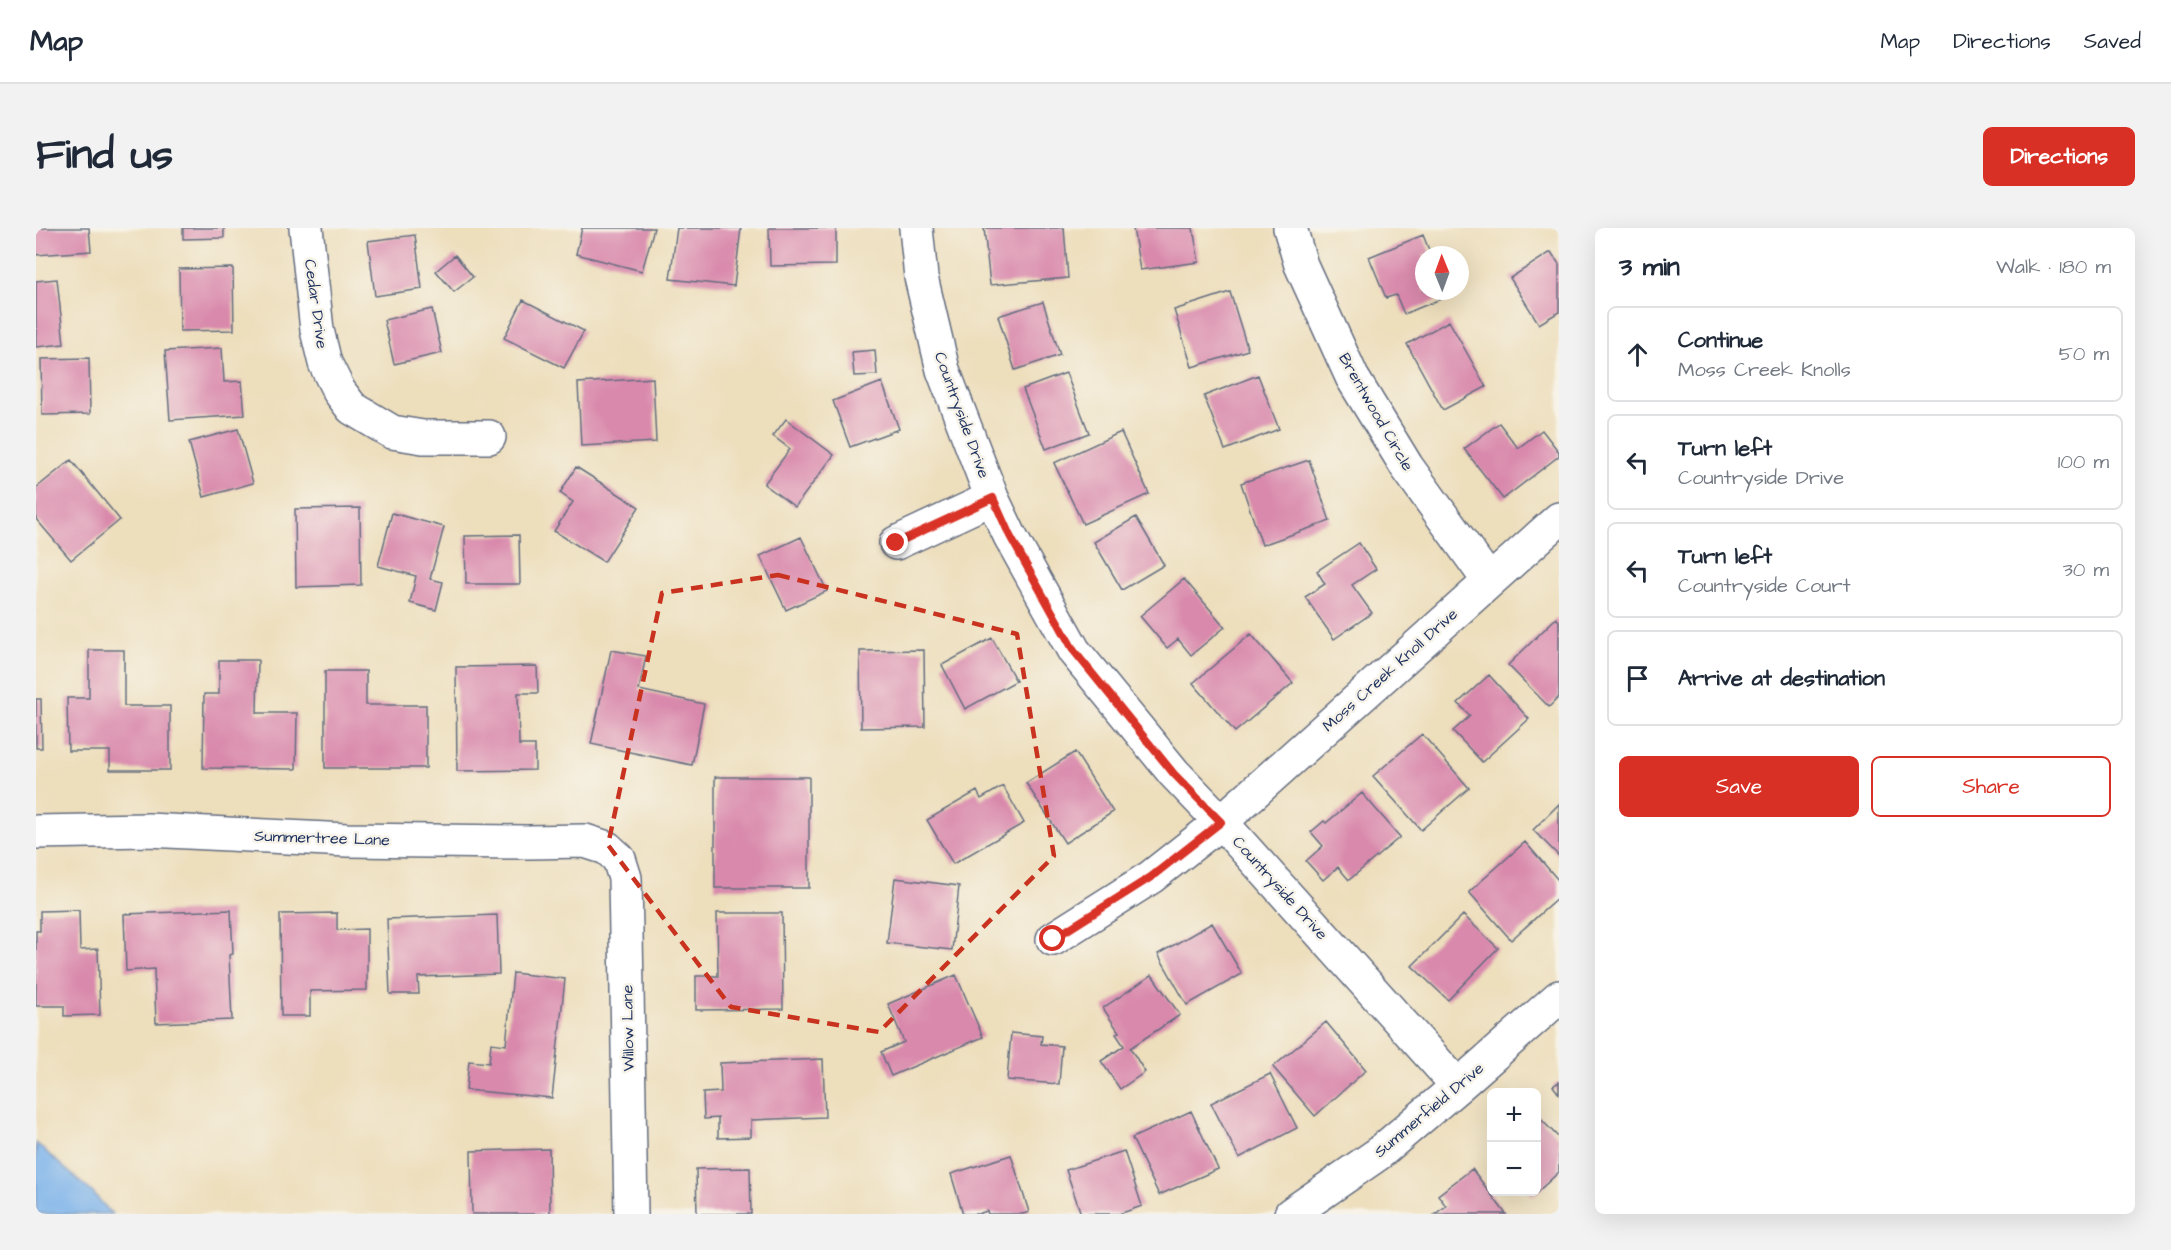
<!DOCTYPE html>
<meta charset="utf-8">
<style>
body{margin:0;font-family:"Architects Daughter",sans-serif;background:#f2f2f3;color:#1f2937}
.controls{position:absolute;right:18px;bottom:18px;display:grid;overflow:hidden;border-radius:9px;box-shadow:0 6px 24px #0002}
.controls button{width:54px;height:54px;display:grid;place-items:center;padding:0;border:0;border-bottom:2px solid #e0e1e3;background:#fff;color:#1f2937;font:30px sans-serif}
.compass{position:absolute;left:1379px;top:18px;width:54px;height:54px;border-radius:50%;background:#fff;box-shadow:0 6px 24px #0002;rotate:359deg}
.stop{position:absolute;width:18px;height:18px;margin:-14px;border:4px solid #d93025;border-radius:50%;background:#fff}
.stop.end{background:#d93025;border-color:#fff;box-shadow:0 2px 6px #0008}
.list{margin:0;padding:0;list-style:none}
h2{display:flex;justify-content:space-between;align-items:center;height:78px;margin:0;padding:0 24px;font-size:26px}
h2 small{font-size:20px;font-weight:400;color:#747a83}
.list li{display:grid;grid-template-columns:39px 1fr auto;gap:18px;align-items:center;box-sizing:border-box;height:96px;margin:0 12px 12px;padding:0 12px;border:2px solid #e0e1e3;border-radius:9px}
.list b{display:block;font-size:22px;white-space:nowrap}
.list p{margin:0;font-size:20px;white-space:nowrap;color:#747a83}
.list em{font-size:20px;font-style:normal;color:#747a83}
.actions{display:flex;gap:12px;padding:18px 24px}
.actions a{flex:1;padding:14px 0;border:2px solid #d93025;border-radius:9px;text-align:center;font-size:21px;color:#d93025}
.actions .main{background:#d93025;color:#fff}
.icon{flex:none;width:33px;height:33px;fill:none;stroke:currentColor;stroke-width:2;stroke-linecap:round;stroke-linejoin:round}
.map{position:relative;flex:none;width:1523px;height:986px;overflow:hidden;border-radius:9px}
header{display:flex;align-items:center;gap:36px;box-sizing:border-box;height:84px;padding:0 30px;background:#fff;border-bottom:2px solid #e0e1e3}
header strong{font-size:28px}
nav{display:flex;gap:33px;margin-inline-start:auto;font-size:21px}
.intro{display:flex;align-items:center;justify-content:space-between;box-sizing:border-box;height:144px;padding:0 36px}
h1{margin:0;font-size:42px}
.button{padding:15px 27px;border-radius:9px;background:#d93025;color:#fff;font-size:21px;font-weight:700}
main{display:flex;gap:36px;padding:0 36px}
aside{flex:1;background:#fff;border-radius:9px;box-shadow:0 6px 24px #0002}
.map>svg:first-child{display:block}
</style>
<header>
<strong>Map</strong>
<nav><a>Map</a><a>Directions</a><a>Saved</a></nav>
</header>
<div class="intro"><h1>Find us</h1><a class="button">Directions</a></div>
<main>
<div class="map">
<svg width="1523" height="986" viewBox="0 0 1523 986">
<rect width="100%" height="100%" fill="#f7f3e8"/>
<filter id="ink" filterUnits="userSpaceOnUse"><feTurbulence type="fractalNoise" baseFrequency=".0167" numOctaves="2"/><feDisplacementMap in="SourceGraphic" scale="12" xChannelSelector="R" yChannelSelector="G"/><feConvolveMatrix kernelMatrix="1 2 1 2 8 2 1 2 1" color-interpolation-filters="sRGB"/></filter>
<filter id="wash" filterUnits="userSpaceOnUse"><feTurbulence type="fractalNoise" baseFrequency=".008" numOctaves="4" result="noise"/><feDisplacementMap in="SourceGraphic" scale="24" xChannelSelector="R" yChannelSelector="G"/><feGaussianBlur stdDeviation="1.35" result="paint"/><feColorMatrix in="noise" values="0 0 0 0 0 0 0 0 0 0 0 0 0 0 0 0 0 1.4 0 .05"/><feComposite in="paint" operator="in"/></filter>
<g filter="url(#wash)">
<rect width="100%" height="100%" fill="#eddebc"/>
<!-- water -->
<path fill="#7cb2ea" stroke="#4c70a4" stroke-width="1.5" d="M0,915L56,964L76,986H0Z"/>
<g id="blocks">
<!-- building -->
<path fill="#d989ac" d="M0,0H53L55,23L0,27Z
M147,0H188V10L147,11Z
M546,0H618L606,43L540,26Z
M641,0H705L698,58L634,51Z
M733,0H800V37L734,38Z
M948,0H1028L1032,50L954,57Z
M1097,0H1157L1163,34L1104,42Z
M379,7L386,61L339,68L332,13Z
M1387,7L1395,27H1388V63H1410L1412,68L1368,86L1360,67L1350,70L1333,29Z
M1515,24L1523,36V84L1503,96L1474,50Z
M419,27L437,49L418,64L400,43Z
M197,40L198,102L144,103L143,41Z
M21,51L28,116L0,119V53Z
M1194,64L1212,122L1156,139L1138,82Z
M487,72L548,103L528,140L468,110Z
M1007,74L1024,127L979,142L962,88Z
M396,81L406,125L358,136L348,92Z
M1413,93L1450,159L1407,182L1371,116Z
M186,120L188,154L206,153L209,187L134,192L129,123Z
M839,122L841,147L818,148L816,124Z
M53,130L54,186L6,187L5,131Z
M1030,145L1053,205L1010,221L987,161Z
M1222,147L1243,201L1189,222L1168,168Z
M617,150L620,214L545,218L542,155Z
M846,154L863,201L814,219L797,173Z
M750,191L798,227L759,279L728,256L754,221L737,208Z
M1463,195L1482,220L1506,202L1523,224V228L1467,271L1428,221Z
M202,201L217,255L168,269L153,214Z
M1085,204L1113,266L1047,296L1018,235Z
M35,232L84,292L35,332L0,291V260Z
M1273,232L1294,293L1226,317L1205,255Z
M540,239L603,279L568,334L518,303L537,274L524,265Z
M324,280L325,357L260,359L259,281Z
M356,285L408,299L394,351L407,354L400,382L374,375L380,348L342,338Z
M1100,289L1128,337L1086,362L1058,314Z
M483,307L484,356H430L429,308Z
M765,309L791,363L750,382L724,328Z
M1323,315L1340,341L1316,357L1336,385L1298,411L1269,369L1289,356L1281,343Z
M1148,351L1189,399L1155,427L1142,411L1131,420L1104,388Z
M1520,390L1523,393V469L1513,479L1472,437Z
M1215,406L1257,455L1199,504L1157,455Z
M956,410L980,453L929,481L906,437Z
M53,422H88V478H134V542H74V523H32L31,470H53Z
M575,422L610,428L603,462L668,476L656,537L555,516Z
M888,422L889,499L825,500L824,423Z
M183,432H222L221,485H261L260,541L167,540L168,466H183Z
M501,438L502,465H482L483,517H499V542L421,543L420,439Z
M289,443H330V477H390V540H289Z
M1453,447L1493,491L1446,534L1417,503L1434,488L1422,475Z
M0,471H5L6,520H0Z
M1386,506L1433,560L1385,602L1337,548Z
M1039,524L1077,584L1029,615L990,555Z
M679,549H773V660H679Z
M967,558L988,595L917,636L891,592L941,563L945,571Z
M1326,565L1364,609L1313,652L1302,639L1287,652L1270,633L1287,618L1275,604L1288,593L1290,595Z
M1523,576V628L1497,602Z
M1489,614L1523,653V669L1475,712L1433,664Z
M859,650L923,658L916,722L851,715Z
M43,682L44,722L62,721L64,787L28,788V778H0V703H4V683Z
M195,682L197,726L193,727L196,792L120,795L118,741L90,743L88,686Z
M301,685V702L331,701V762L274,763V788H245L244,686Z
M681,685H746L747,781L660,782V748H682Z
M461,687L463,746L382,749L383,766H354L351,691Z
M1427,687L1462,720L1412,772L1376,738Z
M1176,695L1206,746L1151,777L1122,726Z
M477,745L529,751L516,870L430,862L433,833L453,835L455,815L470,817Z
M920,747L947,809L855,848L845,824L868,814L852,776Z
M1116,747L1144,787L1094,820L1109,844L1084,861L1065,833L1088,818L1080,806L1083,804L1067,780Z
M1290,794L1330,842L1279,888L1237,839Z
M975,805L1006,808L1005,816L1026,818L1023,856L971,852Z
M787,831L789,889L715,892V909L682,910V890L668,891L667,865L685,864L684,835Z
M1234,846L1261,900L1203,930L1175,875Z
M1523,854V866L1517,858Z
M1155,883L1182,941L1123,967L1096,910Z
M1500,886L1523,910V944L1497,968L1492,964H1500Z
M513,921L514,986H436L435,923Z
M1088,923L1106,978L1083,986H1045L1030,942Z
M975,927L993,984L987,986H952L951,983L942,986H927L915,946Z
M714,940L715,986H661L660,941Z
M1436,941L1470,986H1399L1410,978L1402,967Z"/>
</g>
</g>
<g filter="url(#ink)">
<use href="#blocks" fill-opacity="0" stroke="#646c7f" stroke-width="1.5"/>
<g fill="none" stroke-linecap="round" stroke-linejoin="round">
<defs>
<path id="minor" d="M270,0L281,102L289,135L303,163L316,180L356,204L387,209H453
M880,0L885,49L907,142L956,270L974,308L1038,423L1138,545L1185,594L1422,858
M1254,0L1265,37L1316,149L1371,239L1453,353
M860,315L956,270
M0,604L112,602L311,612L492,614L549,613L571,620L583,631L589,650L595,986
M1017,711L1115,649L1185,594L1523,291
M1255,986L1342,926L1422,858L1523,769"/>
</defs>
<!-- minor casing -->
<use href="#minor" stroke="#646c7f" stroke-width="36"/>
<!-- minor -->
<use href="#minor" stroke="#fff" stroke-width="33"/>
</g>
</g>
<g fill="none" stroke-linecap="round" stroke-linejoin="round" filter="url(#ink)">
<!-- route -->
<path stroke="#d93025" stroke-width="8" d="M860,315L957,270L974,308L1038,423L1138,546L1185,594L1115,649L1017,711"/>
</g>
<!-- marked area -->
<path fill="none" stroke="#c8321e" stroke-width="4.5" stroke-dasharray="12 8" stroke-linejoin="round" d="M742,347L981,406L1018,628L843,804L695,779L572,617L626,365Z"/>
<g text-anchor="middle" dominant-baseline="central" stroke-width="5" stroke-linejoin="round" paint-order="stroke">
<!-- street labels -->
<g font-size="16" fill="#1b2f5e" stroke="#f7f3e8">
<text transform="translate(280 76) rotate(82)">Cedar Drive</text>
<text transform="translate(1340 184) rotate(60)">Brentwood Circle</text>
<text transform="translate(926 187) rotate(70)">Countryside Drive</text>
<text transform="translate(1354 442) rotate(-42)">Moss Creek Knoll Drive</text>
<text transform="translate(286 610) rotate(2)">Summertree Lane</text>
<text transform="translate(1244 660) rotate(48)">Countryside Drive</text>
<text transform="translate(592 800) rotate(-91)">Willow Lane</text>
<text transform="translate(1393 882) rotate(-40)">Summerfield Drive</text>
</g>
</g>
</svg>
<div class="controls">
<button>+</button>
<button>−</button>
</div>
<svg class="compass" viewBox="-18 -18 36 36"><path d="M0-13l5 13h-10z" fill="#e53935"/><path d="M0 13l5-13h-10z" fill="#747a83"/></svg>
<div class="stop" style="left:1017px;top:711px"></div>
<div class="stop end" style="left:860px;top:315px"></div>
</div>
<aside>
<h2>3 min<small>Walk · 180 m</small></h2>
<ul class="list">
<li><svg class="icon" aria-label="ahead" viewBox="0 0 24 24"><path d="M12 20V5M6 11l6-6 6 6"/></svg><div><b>Continue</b><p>Moss Creek Knolls</p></div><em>50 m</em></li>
<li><svg class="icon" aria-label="left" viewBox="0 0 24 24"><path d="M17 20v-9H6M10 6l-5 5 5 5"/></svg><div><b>Turn left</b><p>Countryside Drive</p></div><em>100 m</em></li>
<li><svg class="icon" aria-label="left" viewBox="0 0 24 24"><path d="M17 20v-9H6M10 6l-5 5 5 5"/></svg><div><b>Turn left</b><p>Countryside Court</p></div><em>30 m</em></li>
<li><svg class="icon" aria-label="arrive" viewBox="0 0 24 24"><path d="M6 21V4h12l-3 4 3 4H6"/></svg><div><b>Arrive at destination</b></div></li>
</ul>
<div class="actions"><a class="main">Save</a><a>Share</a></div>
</aside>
</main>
